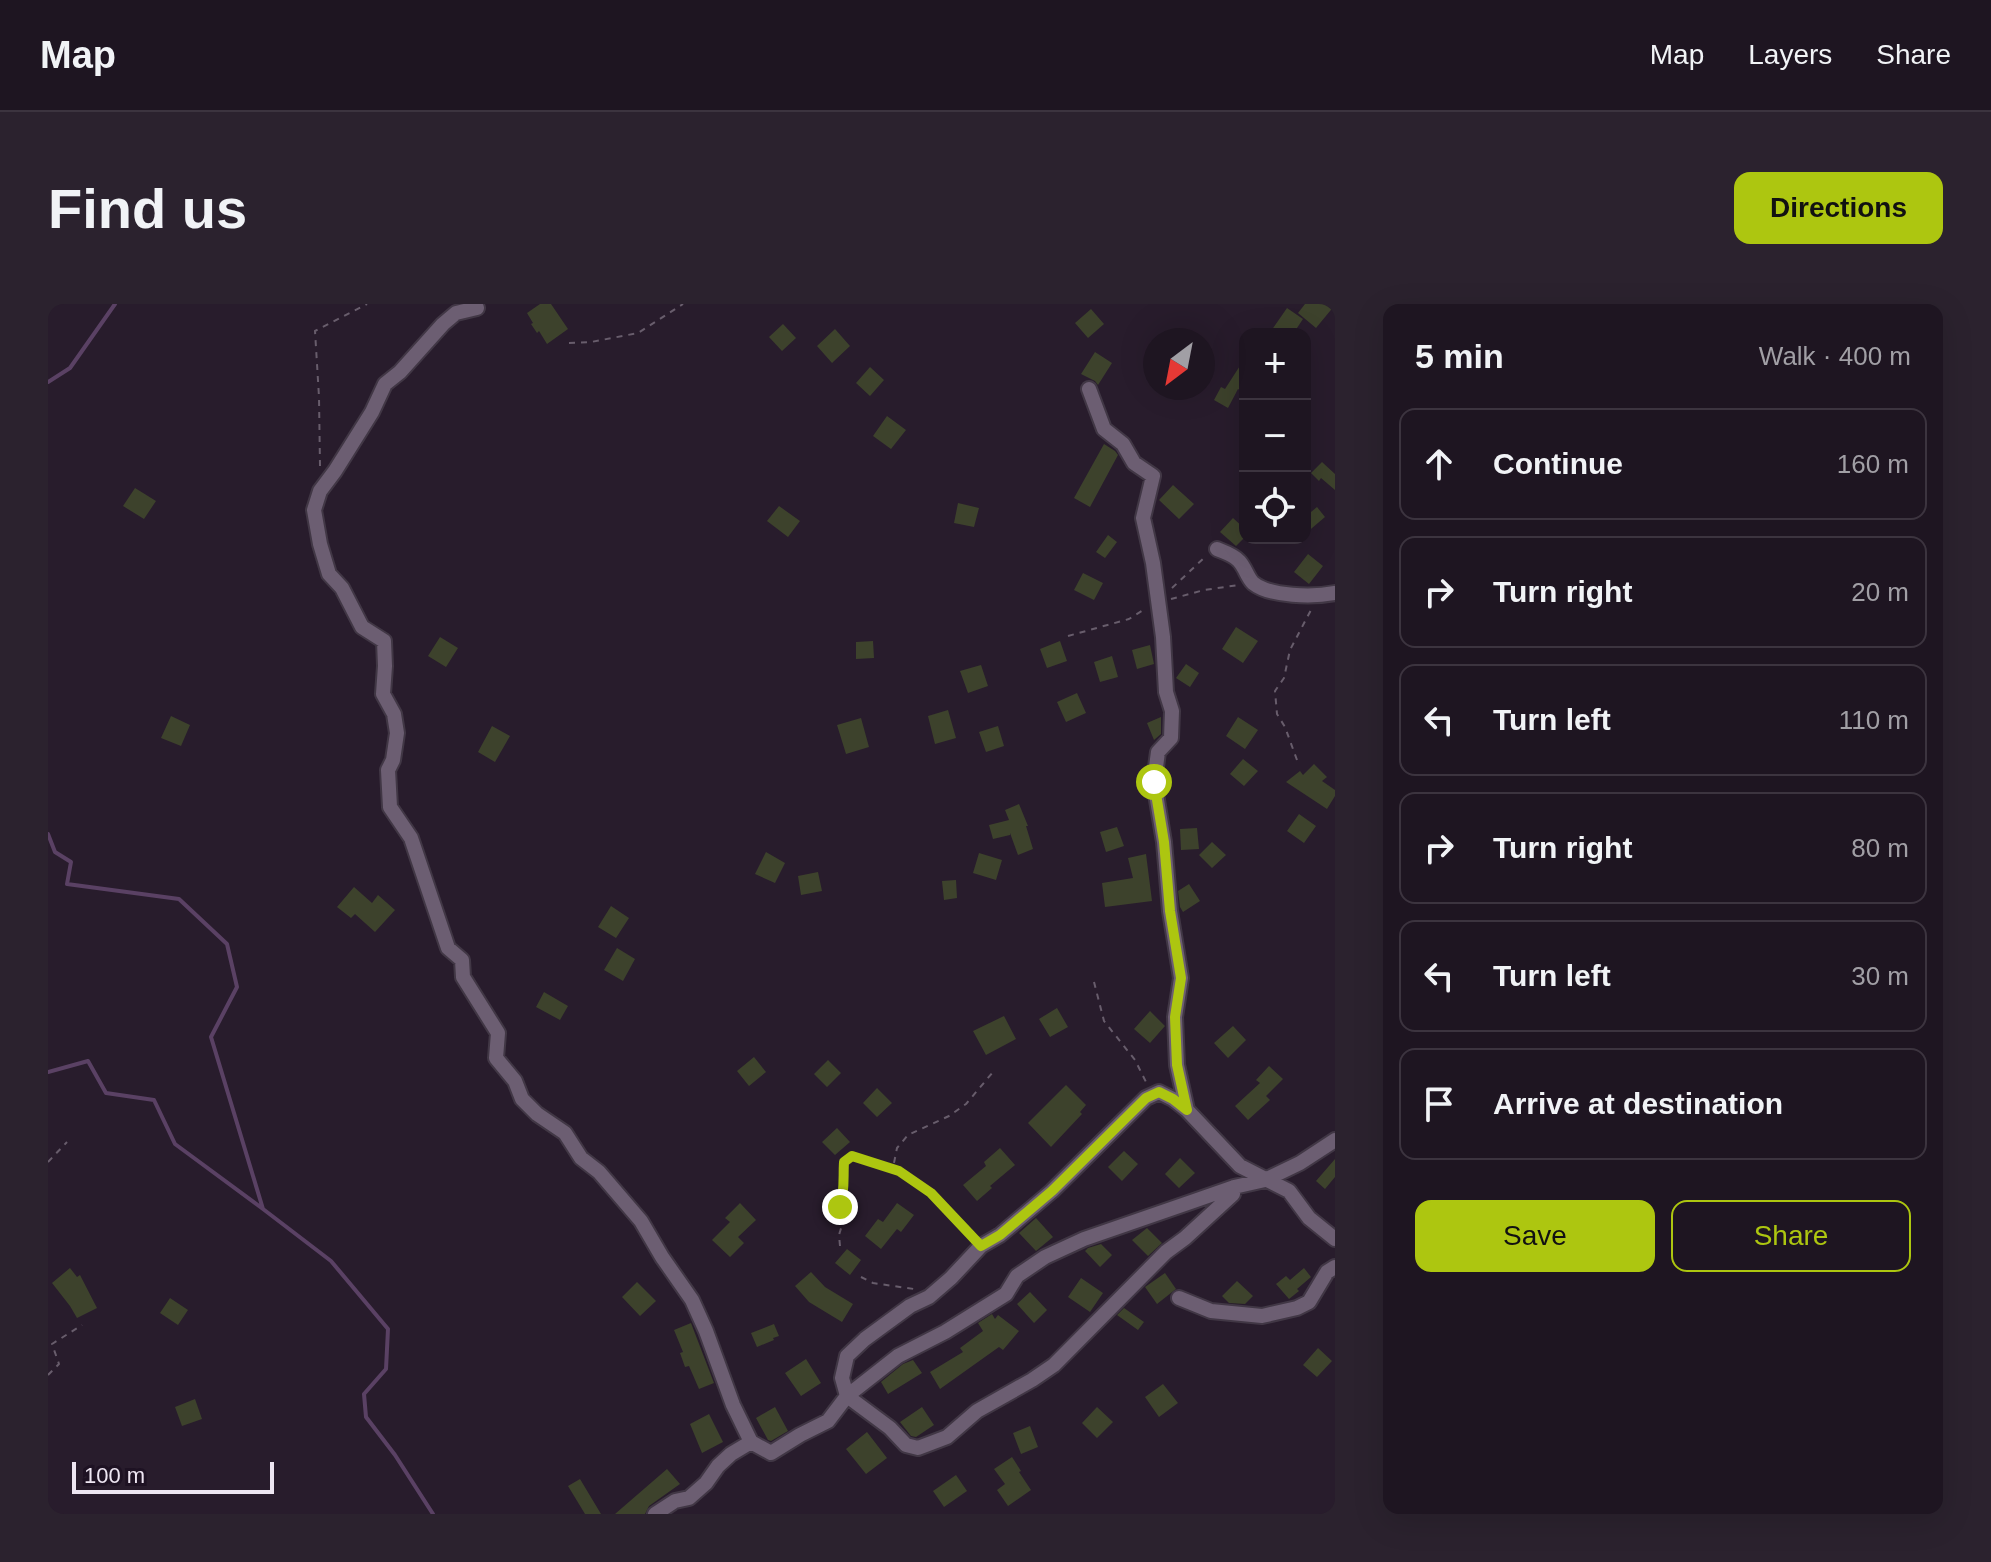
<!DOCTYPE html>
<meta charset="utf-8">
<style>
body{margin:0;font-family:Helvetica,sans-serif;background:#2b222e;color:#f1f3f6}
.controls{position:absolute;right:24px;top:24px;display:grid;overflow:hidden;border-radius:16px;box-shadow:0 8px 32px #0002}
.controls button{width:72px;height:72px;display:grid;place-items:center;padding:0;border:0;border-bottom:2px solid #3c343f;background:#1e1521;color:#f1f3f6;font:40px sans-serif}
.compass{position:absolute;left:1095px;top:24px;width:72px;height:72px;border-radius:50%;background:#1e1521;box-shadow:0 8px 32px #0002;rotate:212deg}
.scale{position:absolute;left:24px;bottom:20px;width:202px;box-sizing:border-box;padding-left:8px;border:4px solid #eee6f2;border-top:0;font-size:22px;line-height:28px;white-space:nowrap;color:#eee6f2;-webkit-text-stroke:6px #1e1223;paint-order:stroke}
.stop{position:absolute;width:24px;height:24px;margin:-18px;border:6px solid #adc610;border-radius:50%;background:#fff}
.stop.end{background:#adc610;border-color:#fff;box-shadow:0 2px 8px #0008}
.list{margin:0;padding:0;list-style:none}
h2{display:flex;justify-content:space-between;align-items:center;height:104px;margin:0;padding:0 32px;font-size:34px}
h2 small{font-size:26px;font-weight:400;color:#a19fa5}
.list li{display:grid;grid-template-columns:52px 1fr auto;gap:24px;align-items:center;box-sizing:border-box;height:112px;margin:0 16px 16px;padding:0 16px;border:2px solid #3c343f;border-radius:16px}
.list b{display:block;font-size:30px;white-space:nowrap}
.list em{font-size:26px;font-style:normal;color:#a19fa5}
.actions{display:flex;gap:16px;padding:24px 32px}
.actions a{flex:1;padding:18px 0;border:2px solid #adc610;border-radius:16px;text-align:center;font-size:28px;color:#adc610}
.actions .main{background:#adc610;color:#111}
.icon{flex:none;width:44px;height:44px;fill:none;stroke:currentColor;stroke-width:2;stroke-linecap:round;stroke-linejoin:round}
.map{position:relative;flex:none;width:1287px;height:1210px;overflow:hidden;border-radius:16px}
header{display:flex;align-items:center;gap:48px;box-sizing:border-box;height:112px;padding:0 40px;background:#1e1521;border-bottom:2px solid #3c343f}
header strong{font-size:38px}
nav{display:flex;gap:44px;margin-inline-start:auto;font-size:28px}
.intro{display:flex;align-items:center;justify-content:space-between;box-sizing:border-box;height:192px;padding:0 48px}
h1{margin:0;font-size:56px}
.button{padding:20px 36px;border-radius:16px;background:#adc610;color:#111;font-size:28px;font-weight:700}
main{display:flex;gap:48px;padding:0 48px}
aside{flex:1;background:#1e1521;border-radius:16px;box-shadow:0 8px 32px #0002}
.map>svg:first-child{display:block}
</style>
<header>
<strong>Map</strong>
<nav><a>Map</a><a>Layers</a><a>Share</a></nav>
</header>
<div class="intro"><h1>Find us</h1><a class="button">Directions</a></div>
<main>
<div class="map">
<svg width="1287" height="1210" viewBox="0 0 1287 1210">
<rect width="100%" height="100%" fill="#281c2c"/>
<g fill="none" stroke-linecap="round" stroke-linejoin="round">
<!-- stream -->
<path stroke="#5a4164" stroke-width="4" d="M0,78L22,64L67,0
M0,530L7,548L23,558L19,580L131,595L179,640L189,683L163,733L215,905L283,957L340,1025L338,1065L316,1090L318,1113L347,1151L385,1210
M0,768L40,757L58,789L106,796L127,840L215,905"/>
</g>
<!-- building -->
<path fill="#3d422c" d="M492,0H503L520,25L499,40L491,27L489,29L483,20L485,19L479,9Z
M1257,0H1287V1L1268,24L1250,9Z
M1239,4L1255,15L1245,30H1221Z
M1043,5L1056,20L1040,34L1027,19Z
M735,20L748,34L734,47L721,33Z
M787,25L802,42L784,59L769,42Z
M1047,48L1064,59L1050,81L1047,77L1033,70Z
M1197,54V89L1190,85L1180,104L1166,96L1173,83L1177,85Z
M822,63L836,76L822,92L808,79Z
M839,112L858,126L843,145L825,132Z
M1056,140L1067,147L1070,151L1042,203L1026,194Z
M1274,158L1287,170V186L1273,174L1271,177L1263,169Z
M1125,181L1146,200L1131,215L1111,196Z
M87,184L108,197L96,215L75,202Z
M910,199L931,204L926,223L906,219Z
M731,202L752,217L740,233L719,217Z
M1269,203L1277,213L1257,230V213Z
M1185,214L1197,225V233L1188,242L1172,228Z
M1060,231L1069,238L1057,254L1048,248Z
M1260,250L1275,262L1261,280L1246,268Z
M1035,269L1055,279L1046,296L1026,286Z
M1188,323L1210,337L1195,359L1174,345Z
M392,333L410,344L398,363L380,352Z
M825,337L826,354L808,355V338Z
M1012,337L1019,357L999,364L992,345Z
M1102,341L1106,360L1089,365L1084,346Z
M1064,352L1070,373L1052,378L1046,358Z
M1138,360L1151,369L1142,383L1128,374Z
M933,361L940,382L920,389L912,367Z
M1029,389L1038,409L1018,418L1009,398Z
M900,406L908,434L887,440L880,412Z
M123,412L142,421L133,442L113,434Z
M1113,413V430L1106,436L1099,419Z
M1190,413L1210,426L1197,445L1178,432Z
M813,414L821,443L798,450L789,421Z
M444,422L462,432L447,458L430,448Z
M950,422L956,442L938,448L931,428Z
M1195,455L1210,467L1196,482L1182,470Z
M1266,460L1279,473L1274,477L1287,486V492L1279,505L1238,478L1252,467L1255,471Z
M971,500L980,522H978L985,545L970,551L962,529V531L945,535L941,521L961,516L957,506Z
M1251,510L1268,522L1256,539L1239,527Z
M1069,523L1076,542L1058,548L1052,528Z
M1149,524L1151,545L1133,546L1132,525Z
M1164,538L1178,551L1164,564L1151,551Z
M718,548L737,559L727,579L707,570Z
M931,549L954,556L948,576L925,569Z
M1098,550L1104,597L1057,603L1054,579L1085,574L1080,554Z
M770,568L774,587L753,591L750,572Z
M908,576L909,594L896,596L894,577Z
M1141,580L1152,597L1135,608L1132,603L1130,587Z
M306,583L324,599L330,591L347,606L327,628L307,610L303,614L289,603Z
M563,602L581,614L568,634L550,623Z
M569,644L587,655L575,677L556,666Z
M496,688L520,702L512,716L488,703Z
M1009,704L1020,723L1002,733L991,715Z
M1102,707L1117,722L1102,739L1086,725Z
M956,712L968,735L938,751L925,727Z
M1185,722L1198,736L1180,754L1166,739Z
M706,753L718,768L701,782L689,767Z
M780,756L793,769L779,783L766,770Z
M1221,762L1235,775L1218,792L1222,796L1200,816L1187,802L1212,779L1208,776Z
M1018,781L1038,801L1032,808L1034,810L1003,843L980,819Z
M829,784L844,799L829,813L815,799Z
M789,824L802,838L787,851L774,838Z
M952,844L967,861L942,882L944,884L929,897L915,881L938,862L936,858Z
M1076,847L1090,860L1074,877L1060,863Z
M1132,854L1147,869L1131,884L1117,870Z
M1287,855V873L1277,885L1268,877Z
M692,899L708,916L690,933L696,939L682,953L664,936L682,918L677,914Z
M849,899L866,911L853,928L849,925L833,945L817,932L830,915L835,918Z
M988,914L1005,933L988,947L971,929Z
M1099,924L1114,939L1100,952L1084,936Z
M1053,940L1064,951L1052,963L1037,947L1040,944Z
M799,945L813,956L802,971L787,959Z
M22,964L29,973L32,971L49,1004L29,1014L22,1002L4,979Z
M1256,964L1263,973L1249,985L1251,987L1241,995L1228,980L1238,972L1242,976Z
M763,968L777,983L805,1000L794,1018L761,998L747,982Z
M1117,969L1128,985L1109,1000L1097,983Z
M1033,974L1055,989L1042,1008L1020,993Z
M1189,977L1205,992L1197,1000L1181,999L1174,992Z
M589,978L608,997L592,1012L574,993Z
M982,988L999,1006L986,1019L969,1000Z
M122,994L140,1006L130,1021L112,1009Z
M1076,1004L1096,1018L1090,1026L1069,1011Z
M944,1010L947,1015L950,1011L971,1027L955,1046L951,1043L892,1085L882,1068L915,1048L912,1044L935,1027L930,1019Z
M643,1019L666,1079L651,1085L641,1062L637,1063L632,1049L635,1048L626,1026Z
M726,1020L731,1032L725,1034L726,1036L709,1043L703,1029Z
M1270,1044L1284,1057L1269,1073L1255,1061Z
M758,1055L773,1079L753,1092L737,1069Z
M865,1056L874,1069L840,1090L833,1078L855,1060Z
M1115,1080L1130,1099L1111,1113L1097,1093Z
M147,1095L154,1115L134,1122L127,1103Z
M727,1103L740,1127L723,1137L720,1136L708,1114Z
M874,1103L886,1121L868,1133L863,1132L852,1118Z
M1049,1103L1065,1118L1049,1134L1034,1119Z
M661,1110L675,1138L654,1149L642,1120Z
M982,1122L990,1143L973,1150L965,1129Z
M819,1128L839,1154L818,1170L798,1145Z
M964,1153L973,1167L971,1168L983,1186L960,1202L949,1186L957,1180L946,1165Z
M619,1165L632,1180L601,1202L597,1210H567Z
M908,1171L919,1187L896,1203L885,1187Z
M532,1175L553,1210H537L520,1182Z"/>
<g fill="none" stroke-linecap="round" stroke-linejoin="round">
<defs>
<path id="street" d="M429,4L408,9L395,20L352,68L337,80L324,108L287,167L272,187L266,206L272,240L281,270L294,284L314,323L336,337L337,362L335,390L346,410L349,429L345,456L340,466L342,503L363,534L400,644L414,656L415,673L450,729L448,754L467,777L474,795L489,810L517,829L533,854L551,868L593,917L614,953L644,996L658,1027L685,1101L703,1138L723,1149L752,1131L780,1117L799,1092L850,1052L897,1028L958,990L969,972L997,953L1036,935L1143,898L1186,883L1217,876L1252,859L1287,836
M1041,85L1056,125L1075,140L1086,159L1105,172L1095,214L1105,259L1115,333L1118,388L1124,407L1123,434L1110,448L1106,478L1116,538L1122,607L1133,674L1127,713L1129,761L1139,806L1192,862L1241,887L1261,914L1287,935
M1169,245C1176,248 1186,251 1191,257C1197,263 1199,273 1205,279C1222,293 1266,293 1287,289
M1139,806L1125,795L1111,788L1098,794L1004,887L952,931L933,942L903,974L881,993L862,1002L817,1035L799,1052L794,1074L799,1092L842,1124L858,1141L870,1144L899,1133L929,1107L984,1076L1006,1061L1118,948L1137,934L1185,890L1186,883
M1131,994L1163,1007L1214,1012L1249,1004L1261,998L1279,968L1287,963
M607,1210L627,1197L641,1194L658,1179L670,1162L683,1150L703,1138"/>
</defs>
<!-- street casing -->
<use href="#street" stroke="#413745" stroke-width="18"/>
<!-- path -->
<path stroke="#685d6c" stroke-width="2" stroke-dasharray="6 6" stroke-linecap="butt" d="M521,39L543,38L590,29L635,0
M272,162L271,93L267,27L319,0
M1124,284L1157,253
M1123,295L1156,286L1191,281
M1020,332L1081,315L1097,305
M1249,456L1237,423L1229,410L1227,387L1236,374L1242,346L1264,304
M1046,678L1056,717L1087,756L1098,778
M0,858L19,838
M923,933L907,912L883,889L851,867L846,859L849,844L860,831L901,812L918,800L945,768
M792,942L791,931L797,911L792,903C797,888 794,873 796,858L804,852L850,867
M813,973L825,979L866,985
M0,1071L11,1060L4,1040L34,1021"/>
<!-- street -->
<use href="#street" stroke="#6c5e72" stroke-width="14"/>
</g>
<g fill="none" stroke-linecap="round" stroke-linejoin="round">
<!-- route -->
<path stroke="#adc610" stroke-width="10" d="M792,903C797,888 795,873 796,858L804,852L851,867L883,889L933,942L952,931L1004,887L1098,794L1111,788L1125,795L1139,806L1129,761L1127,713L1133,674L1122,607L1116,538L1106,478"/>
</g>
</svg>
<div class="controls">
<button>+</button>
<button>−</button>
<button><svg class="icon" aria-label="locate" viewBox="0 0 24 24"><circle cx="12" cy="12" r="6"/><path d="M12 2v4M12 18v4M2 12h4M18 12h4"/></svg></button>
</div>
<svg class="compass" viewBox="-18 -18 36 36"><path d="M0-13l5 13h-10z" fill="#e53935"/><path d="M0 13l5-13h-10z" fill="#a19fa5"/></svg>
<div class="scale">100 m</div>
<div class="stop" style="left:1106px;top:478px"></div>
<div class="stop end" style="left:792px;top:903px"></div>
</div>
<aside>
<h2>5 min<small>Walk · 400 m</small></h2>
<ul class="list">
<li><svg class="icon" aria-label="ahead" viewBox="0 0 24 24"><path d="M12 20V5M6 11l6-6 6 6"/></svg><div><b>Continue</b></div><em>160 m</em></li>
<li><svg class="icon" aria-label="right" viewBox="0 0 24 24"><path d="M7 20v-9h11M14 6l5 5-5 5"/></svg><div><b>Turn right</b></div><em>20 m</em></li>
<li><svg class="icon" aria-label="left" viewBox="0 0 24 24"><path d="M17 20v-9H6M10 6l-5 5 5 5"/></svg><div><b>Turn left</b></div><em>110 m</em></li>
<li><svg class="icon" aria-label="right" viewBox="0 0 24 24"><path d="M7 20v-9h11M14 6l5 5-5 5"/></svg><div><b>Turn right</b></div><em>80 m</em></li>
<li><svg class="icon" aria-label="left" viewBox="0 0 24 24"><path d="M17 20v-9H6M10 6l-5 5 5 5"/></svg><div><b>Turn left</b></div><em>30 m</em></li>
<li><svg class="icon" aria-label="arrive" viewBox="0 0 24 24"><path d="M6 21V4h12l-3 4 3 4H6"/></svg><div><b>Arrive at destination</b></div></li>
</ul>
<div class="actions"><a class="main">Save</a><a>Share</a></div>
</aside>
</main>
